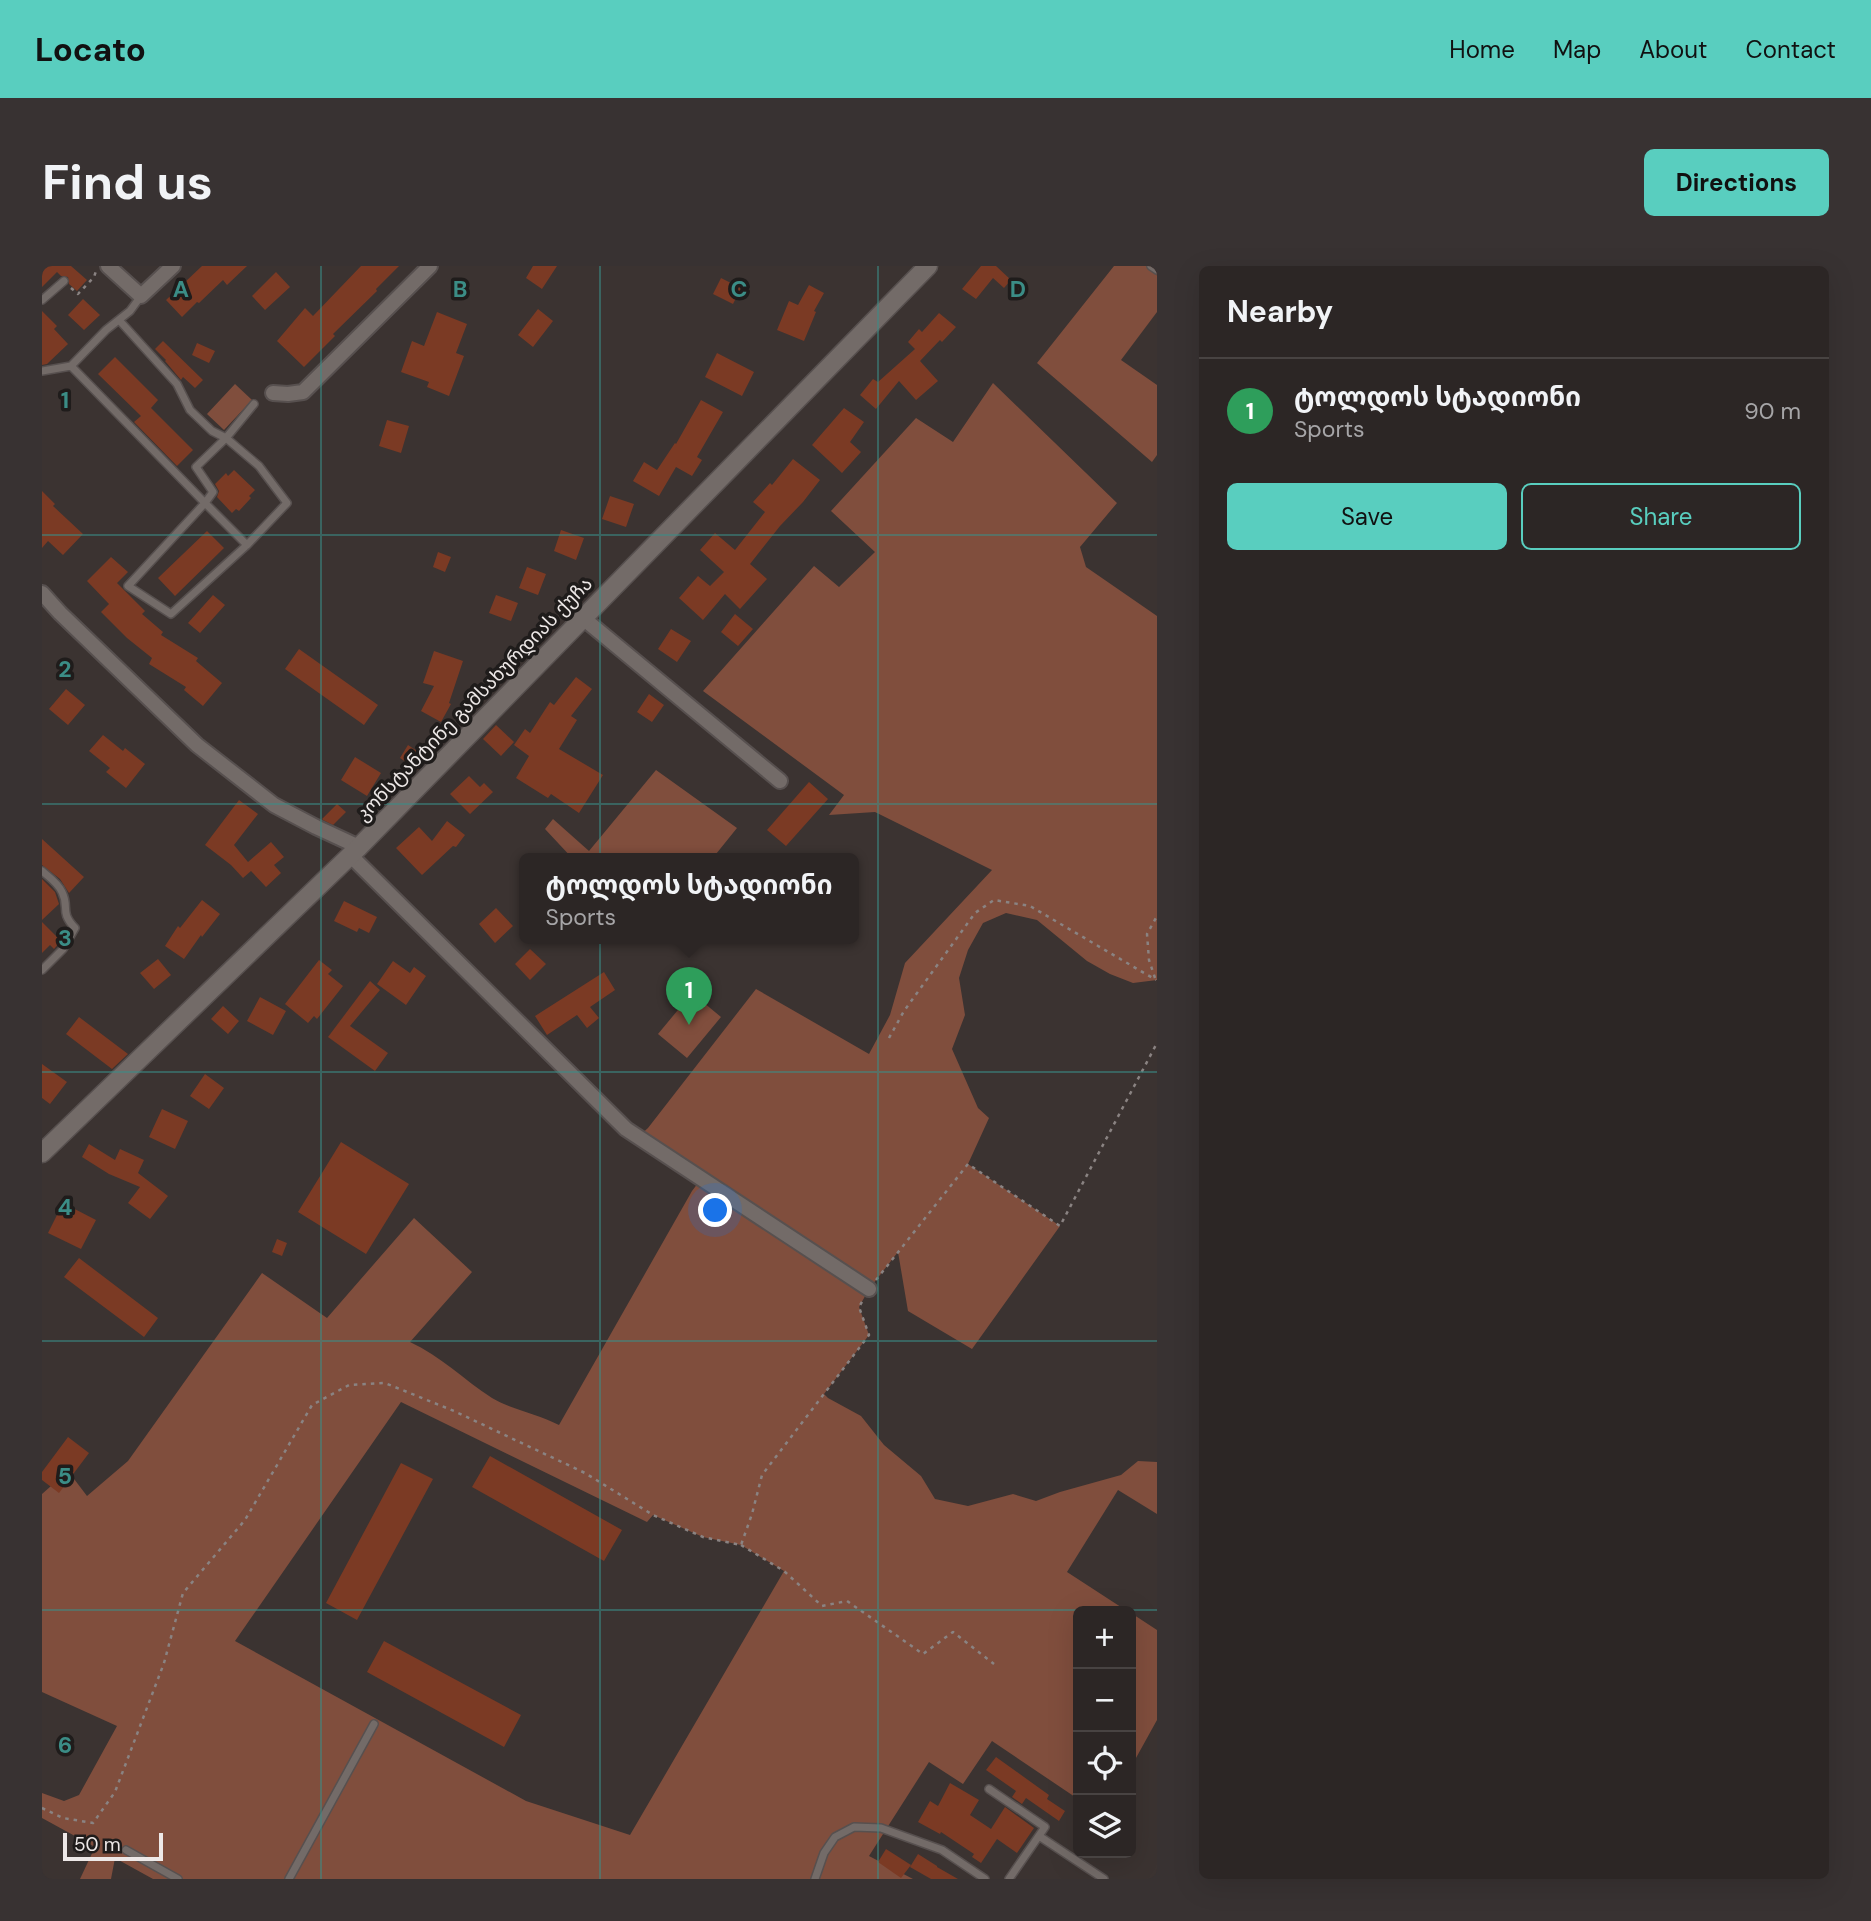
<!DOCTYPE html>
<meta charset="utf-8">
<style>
body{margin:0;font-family:"DM Sans","Noto Sans Georgian",sans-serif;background:#383232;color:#f1f3f6}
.controls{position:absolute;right:21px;bottom:21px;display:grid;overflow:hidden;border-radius:10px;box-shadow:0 7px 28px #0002}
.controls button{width:63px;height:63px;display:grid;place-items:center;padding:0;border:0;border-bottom:2px solid #484342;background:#2c2625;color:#f1f3f6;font:35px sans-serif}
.scale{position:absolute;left:21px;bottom:18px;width:100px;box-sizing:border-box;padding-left:7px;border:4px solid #ede8e7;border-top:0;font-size:19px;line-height:24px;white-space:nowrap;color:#ede8e7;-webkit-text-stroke:5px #1f1c1b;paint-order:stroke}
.you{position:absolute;left:674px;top:945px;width:24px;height:24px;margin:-18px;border:5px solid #fff;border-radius:50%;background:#1a73e8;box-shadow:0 0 0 10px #1a73e833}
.badge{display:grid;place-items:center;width:46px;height:46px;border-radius:50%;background:#59cebf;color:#fff;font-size:23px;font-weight:700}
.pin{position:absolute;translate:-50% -58px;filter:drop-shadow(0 2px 4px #0008)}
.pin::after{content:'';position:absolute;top:37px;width:24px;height:21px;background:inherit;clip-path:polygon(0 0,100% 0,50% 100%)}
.popup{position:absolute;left:477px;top:587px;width:340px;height:91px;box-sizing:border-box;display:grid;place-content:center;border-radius:10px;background:#2c2625;filter:drop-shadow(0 2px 5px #0005);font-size:23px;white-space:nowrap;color:#a6a5a7}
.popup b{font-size:26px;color:#f1f3f6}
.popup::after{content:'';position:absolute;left:50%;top:100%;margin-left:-14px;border:14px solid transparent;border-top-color:#2c2625}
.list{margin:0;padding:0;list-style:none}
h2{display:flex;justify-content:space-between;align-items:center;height:91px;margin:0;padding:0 28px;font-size:30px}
h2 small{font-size:23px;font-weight:400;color:#a6a5a7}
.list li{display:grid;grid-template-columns:46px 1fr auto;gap:21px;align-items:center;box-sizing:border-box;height:105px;padding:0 28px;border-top:2px solid #484342}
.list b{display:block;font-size:26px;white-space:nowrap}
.list p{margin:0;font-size:23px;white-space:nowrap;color:#a6a5a7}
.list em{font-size:23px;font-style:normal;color:#a6a5a7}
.actions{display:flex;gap:14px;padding:21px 28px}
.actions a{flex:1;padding:16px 0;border:2px solid #59cebf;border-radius:10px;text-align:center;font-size:24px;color:#59cebf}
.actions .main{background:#59cebf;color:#111}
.icon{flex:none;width:38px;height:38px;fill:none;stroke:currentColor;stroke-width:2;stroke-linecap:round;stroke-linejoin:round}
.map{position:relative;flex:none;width:1115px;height:1613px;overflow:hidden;border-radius:10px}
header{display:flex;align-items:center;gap:42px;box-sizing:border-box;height:98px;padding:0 35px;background:#59cebf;color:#111}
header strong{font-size:33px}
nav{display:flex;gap:38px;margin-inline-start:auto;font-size:24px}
.intro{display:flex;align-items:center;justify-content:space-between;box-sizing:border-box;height:168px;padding:0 42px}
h1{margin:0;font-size:49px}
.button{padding:18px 32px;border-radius:10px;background:#59cebf;color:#111;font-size:24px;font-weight:700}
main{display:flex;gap:42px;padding:0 42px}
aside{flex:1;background:#2c2625;border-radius:10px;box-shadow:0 7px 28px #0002}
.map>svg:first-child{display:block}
</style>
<header>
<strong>Locato</strong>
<nav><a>Home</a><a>Map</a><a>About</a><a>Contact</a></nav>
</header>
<div class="intro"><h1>Find us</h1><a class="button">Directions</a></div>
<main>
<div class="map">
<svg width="1115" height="1613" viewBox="0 0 1115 1613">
<rect width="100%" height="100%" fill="#3b3331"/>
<!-- green -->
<path fill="#804e3d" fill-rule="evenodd" d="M1072,0H1109L1115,4V46L1079,94L1115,119V189L1110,196L995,97Z
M951,117L1075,237L1038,281L1044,301L1115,350V714L1091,717L1068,708L1045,695L995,654L964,647L941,657L926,684L917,712L923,749L910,783L936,842L947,852L926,898L1018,960L930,1083L866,1045L856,986L827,1023L817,1041L827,1069L782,1128L786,1132L819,1150L842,1179L879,1210L893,1233L926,1240L971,1228L994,1235L1018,1226L1079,1209L1096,1195L1115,1196V1248L1076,1224L1025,1306L1085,1345H1036V1533L950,1475L921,1518L887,1496L827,1590L871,1613H111L73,1592L69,1613H38L53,1581L0,1552V1527L22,1535L37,1529L75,1460L0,1426V1228L26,1205L45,1230L86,1195L220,1007L285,1052L372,952L430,1006L368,1076C399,1090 422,1114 450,1132C468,1143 496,1148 517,1159L650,925L659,913L596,871L606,862L714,723L827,788L848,749L863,697L950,604L833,546L787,549L802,529L661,425L772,300L797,321L833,286L789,245L874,152L911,176ZM359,1136L605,1256L611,1249L661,1271L699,1279L742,1305L588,1569L484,1535L193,1375Z
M193,118L210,134L182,164L165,148Z
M614,504L695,562L670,593H531L503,563L511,553L547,585Z
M650,727L679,751L645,792L616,768Z
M1089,1347L1115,1364V1454L1089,1501Z"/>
<!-- building -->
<path fill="#7b3a24" d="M0,0H29L45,14L35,25L27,18L26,11L19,10L15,6L0,21Z
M160,0H205L185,19L181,14L157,37L155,36L140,51L124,34Z
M319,0H357L334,23L335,25L291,68L293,70L262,101L235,75L263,42L271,50Z
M491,0H515L500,23L484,12Z
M939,0H954L969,14L962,22L951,12L934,33L920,23Z
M234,6L248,21L223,44L210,30Z
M679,12L699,22L691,38L671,28Z
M767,19L782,27L772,45L774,46L762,75L735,64L747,35L756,39Z
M41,33L58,49L42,64L26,49Z
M496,43L511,55L491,81L476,69Z
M0,45L15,60L12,63L26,78L5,98L0,99Z
M395,46L425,58L414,87L422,90L407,130L385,121L387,116L359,106L370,75L382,80Z
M897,47L914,61L900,76L898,74L878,95L896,115L874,134L857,115L834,143L818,129L831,113L836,116L873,83L866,76L877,63L880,66Z
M121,75L161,114L153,122L141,111L139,114L123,95L124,94L113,83Z
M155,77L173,85L167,97L150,89Z
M675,87L712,106L700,130L663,111Z
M73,91L116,134L109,142L151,184L135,200L92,156L99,150L56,108Z
M659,134L681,146L655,191L660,194L650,210L634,201L617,230L591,215L602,196L615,204L633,177L634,178Z
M802,142L822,156L808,176L819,186L800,207L770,179Z
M345,154L367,160L359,187L337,180Z
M751,193L778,214L761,236L738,260L708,298L725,313L698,343L683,328L661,354L637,332L656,310L668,320L682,306L658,284L673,267L693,284L723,246L711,236L728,217L730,219Z
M192,204L213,224L207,230L209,232L197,245L194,243L190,247L175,231L177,225L173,218L184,207L186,210Z
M0,225L13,238L11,240L41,268L21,289L6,275L0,282Z
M568,230L592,238L584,261L560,253Z
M519,264L542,272L534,294L512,285Z
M165,265L182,282L133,330L116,312Z
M396,286L409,291L403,306L391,301Z
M69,291L86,306L75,317L103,345L100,348L121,366L119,369L156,392L154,395L180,417L161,440L142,424L144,421L107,398L110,392L85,372L59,346L67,338L45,315Z
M485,301L504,308L496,329L477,322Z
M171,329L183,339L158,367L146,357Z
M454,329L476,337L469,355L447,347Z
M693,348L711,363L696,380L679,366Z
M629,363L649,375L635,396L616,383Z
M257,383L336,439L322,459L243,403Z
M392,385L421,395L407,437L409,438L399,456L379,445L392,420L381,417Z
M534,411L550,423L529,450L535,454L517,483L561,509L537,547L509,528L506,532L474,512L487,490L472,479L483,463L488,467L508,436L512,439Z
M24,423L43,439L26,459L7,443Z
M607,428L622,439L610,456L595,446Z
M454,459L472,476L459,490L441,473Z
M61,469L81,485L83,482L103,498L84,522L64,506L68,502L47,485Z
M366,479L384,491L376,504L358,492Z
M313,491L339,507L325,530L299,514Z
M427,510L438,521L442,517L451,526L428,548L408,528Z
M767,516L786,533L744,580L725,564Z
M197,534L216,548L192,579L206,596L229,576L242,591L232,599L239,607L224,621L209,605L201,612L189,599L163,579Z
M295,538L304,546L291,559L281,554L280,553Z
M405,555L423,569L414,581L411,580L380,609L354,582L377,561L390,575Z
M0,573L42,611L27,627L18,613L0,599Z
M0,613L13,626L17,638L0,654Z
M160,634L178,648L160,671L159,669L142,693L123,680L136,660L138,662Z
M302,635L335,651L327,667L317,662L315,666L292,655Z
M454,642L471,660L453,677L437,658Z
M0,656L19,675L12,683L8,679L0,687Z
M488,683L504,698L488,714L473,698Z
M116,693L129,709L112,723L98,707Z
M277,694L290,704L286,708L301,720L275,753L272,750L266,757L243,738Z
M351,695L368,707L372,701L384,710L364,739L335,718Z
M562,706L573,724L548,741L557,752L545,762L535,749L505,769L493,750Z
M328,715L338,724L308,760L346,787L333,805L286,771Z
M218,731L244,745L231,769L205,755Z
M181,740L197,755L186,768L169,753Z
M37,751L86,788L70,803L24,768Z
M0,798L25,816L8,838L0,832Z
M163,808L182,822L167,843L148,830Z
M120,843L146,855L133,883L107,871Z
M299,876L367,918L324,988L256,946Z
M47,878L73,894L78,883L102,894L96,907L126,930L108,953L86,937L98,921L67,908L40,891Z
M21,937L54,954L39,983L6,967Z
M235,973L245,977L240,990L230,986Z
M37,992L116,1052L102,1071L22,1011Z
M26,1171L47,1187L17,1227L0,1214V1206Z
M448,1190L580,1264L562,1295L430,1221Z
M359,1197L391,1213L315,1354L284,1337Z
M342,1375L479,1449L462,1481L325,1406Z
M954,1491L1007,1529L1005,1533L1023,1545L1017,1555L984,1532L980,1538L970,1531L974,1525L944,1504Z
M908,1517L937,1534L928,1549L949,1563L963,1541L992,1562L975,1587L955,1573L939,1597L930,1591L932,1588L899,1566L898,1568L876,1556L888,1535L896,1540Z
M844,1583L869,1599L859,1612L836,1596Z
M876,1588L895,1600V1601L916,1613H889L868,1601Z"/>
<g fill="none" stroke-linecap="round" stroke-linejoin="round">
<defs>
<path id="service" d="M1109,0L1115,4
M0,34L22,15
M77,54L135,118L148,144L170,165L184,172L217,200L245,237L205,279
M29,100L64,64L88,45L99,30
M0,105L29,100L163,237L86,320L129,348L205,279L163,237L171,226L154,201L184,172L212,138
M0,605C7,611 16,617 20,626C28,642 17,645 33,662L21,683L0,704
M947,1523L1003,1561L967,1613
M997,1570L1062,1613
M84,1584L136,1613
M247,1613L332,1458
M773,1613L782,1587L793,1571L812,1561L839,1562L900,1584L943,1613"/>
<path id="minor" d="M66,0L99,30L131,0
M231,127L246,128L261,126L388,0
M0,327L18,347L155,479L232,539L274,561L317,581
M541,352L738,515
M308,589L584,863L827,1023"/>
<path id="tertiary" d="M0,887L317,581L886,0"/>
</defs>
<!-- service casing -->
<use href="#service" stroke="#57504f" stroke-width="10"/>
<!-- minor casing -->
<use href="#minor" stroke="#57504f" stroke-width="18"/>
<!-- tertiary casing -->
<use href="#tertiary" stroke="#57504f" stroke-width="21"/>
<!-- path -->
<path stroke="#8a8382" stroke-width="2.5" stroke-dasharray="3.5 5" stroke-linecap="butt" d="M29,22L36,28L52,11L54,5
M1113,712L1107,694L1105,668L1115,650
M847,772L862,745L933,647L952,634L988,640L1114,714
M834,1014L926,898L1018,960L1115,777
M699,1279L742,1305L780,1340L805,1335L881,1388L911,1366L952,1398
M0,1542L21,1552L51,1557L73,1526L122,1397L141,1327L203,1254L270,1139L307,1119L343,1117L412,1145L543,1207L611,1249L661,1271L699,1279L710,1248L720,1209L827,1069L817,1041L821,1034"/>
<!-- service -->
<use href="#service" stroke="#736b68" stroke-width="7"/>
<!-- minor -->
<use href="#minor" stroke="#736b68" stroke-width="14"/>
<!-- tertiary -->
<use href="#tertiary" stroke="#736b68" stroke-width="18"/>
</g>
<!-- grid -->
<path fill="none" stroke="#3b8d86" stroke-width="2" stroke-opacity="0.55" d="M279,0V1613M558,0V1613M836,0V1613M0,269H1115M0,538H1115M0,806H1115M0,1075H1115M0,1344H1115"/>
<g text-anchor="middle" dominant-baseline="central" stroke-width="7" stroke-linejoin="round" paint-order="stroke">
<!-- street labels -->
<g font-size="19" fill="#ede8e7" stroke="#1f1c1b">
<text transform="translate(432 433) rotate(-46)">კონსტანტინე გამსახურდიას ქუჩა</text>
</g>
</g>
<g font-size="23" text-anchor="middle" font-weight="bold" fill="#3b8d86" stroke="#1f1c1b" stroke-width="7" stroke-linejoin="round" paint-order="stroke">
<text x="139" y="31">A</text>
<text x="418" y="31">B</text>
<text x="697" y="31">C</text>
<text x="976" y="31">D</text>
<text x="23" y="142">1</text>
<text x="23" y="411">2</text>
<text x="23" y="680">3</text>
<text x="23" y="949">4</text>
<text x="23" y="1218">5</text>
<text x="23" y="1487">6</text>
</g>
</svg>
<div class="controls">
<button>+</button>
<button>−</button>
<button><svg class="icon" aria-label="locate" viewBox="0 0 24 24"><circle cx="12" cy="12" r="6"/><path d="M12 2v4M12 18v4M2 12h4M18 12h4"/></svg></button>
<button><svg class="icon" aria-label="layers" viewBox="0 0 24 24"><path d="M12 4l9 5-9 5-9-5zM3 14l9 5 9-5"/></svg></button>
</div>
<div class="scale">50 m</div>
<div class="you"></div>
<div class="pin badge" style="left:647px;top:759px;background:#2e9e5b">1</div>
<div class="popup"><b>ტოლდოს სტადიონი</b>Sports</div>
</div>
<aside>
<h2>Nearby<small></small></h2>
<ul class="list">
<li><span class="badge" style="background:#2e9e5b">1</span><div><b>ტოლდოს სტადიონი</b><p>Sports</p></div><em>90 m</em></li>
</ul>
<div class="actions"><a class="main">Save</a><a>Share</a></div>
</aside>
</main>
